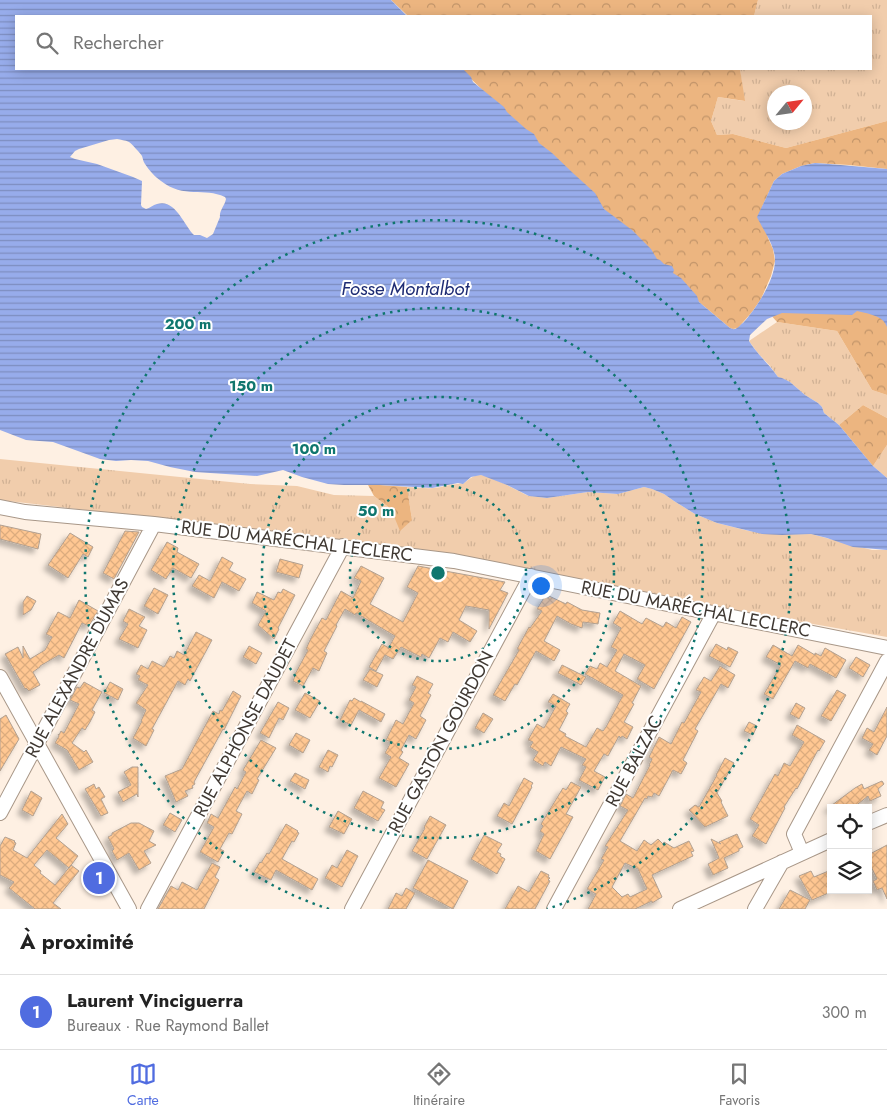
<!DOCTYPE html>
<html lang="fr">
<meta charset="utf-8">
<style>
body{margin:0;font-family:Jost,sans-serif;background:#f6f6f6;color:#222}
.controls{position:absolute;right:15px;bottom:15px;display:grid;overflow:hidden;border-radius:0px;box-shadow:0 2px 12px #0003}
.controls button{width:45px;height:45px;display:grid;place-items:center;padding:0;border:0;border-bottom:1px solid #e0e0e0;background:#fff;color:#222;font:25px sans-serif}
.compass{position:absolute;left:767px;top:85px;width:45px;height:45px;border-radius:50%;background:#fff;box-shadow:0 2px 12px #0003;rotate:61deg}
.you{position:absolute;left:540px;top:585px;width:18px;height:18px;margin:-12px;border:4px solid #fff;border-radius:50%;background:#1a73e8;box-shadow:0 0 0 8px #1a73e833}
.badge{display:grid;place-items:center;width:32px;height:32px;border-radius:50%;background:#506ce0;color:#fff;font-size:16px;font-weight:700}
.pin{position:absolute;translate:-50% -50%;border:2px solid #fff;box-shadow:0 1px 5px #0006}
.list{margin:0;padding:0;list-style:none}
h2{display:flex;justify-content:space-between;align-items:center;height:65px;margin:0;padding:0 20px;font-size:21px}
h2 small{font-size:16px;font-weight:400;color:#767676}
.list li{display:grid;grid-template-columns:32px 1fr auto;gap:15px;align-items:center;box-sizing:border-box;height:75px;padding:0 20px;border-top:1px solid #e0e0e0}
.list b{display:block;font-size:19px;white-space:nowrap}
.list p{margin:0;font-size:16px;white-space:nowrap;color:#767676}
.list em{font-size:16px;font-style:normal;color:#767676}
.icon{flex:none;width:28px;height:28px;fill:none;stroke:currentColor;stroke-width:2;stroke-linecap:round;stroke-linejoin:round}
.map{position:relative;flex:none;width:887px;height:909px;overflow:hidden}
.search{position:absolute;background:#fff;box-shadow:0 2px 12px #0003;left:15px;right:15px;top:15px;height:55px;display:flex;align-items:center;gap:12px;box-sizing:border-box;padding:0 18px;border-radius:0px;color:#767676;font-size:19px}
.sheet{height:140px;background:#fff}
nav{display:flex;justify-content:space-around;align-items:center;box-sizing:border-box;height:70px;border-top:1px solid #e0e0e0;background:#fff;font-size:14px;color:#767676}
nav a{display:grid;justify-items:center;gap:2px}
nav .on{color:#506ce0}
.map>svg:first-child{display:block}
</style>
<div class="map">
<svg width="887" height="909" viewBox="0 0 887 909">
<defs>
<pattern id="grass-tufts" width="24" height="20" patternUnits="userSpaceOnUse" patternTransform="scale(1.25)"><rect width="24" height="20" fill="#f1cdac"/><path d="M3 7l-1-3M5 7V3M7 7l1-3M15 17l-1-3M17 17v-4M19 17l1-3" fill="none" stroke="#d0b194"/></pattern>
<pattern id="forest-crowns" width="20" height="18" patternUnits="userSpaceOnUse" patternTransform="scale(1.25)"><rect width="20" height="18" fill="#ecb580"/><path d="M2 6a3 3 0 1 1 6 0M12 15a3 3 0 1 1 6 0" fill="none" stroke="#c19469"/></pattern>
<pattern id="water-rules" width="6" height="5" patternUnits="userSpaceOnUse" patternTransform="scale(1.25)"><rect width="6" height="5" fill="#97aceb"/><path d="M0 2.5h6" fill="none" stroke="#7d8dbf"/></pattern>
<pattern id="building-cross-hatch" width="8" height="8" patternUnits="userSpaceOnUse" patternTransform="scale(1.25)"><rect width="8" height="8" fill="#ffc792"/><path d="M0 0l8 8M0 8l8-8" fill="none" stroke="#dcac7e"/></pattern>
<filter id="shadow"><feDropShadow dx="-4.5" dy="4.5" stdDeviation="2.5" flood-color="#0004"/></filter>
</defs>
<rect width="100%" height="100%" fill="#fef0e3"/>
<!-- grass -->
<path fill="url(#grass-tufts)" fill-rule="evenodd" d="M758,0H887V121L786,148L733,134L717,135L711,121L718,97L744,101L740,69H871V16H754ZM774,92H804V122H774Z
M777,322L837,331L872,390L887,395V418L863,405L839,425L824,413L822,407L818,403L805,395L790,382L778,377L770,366L757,352L749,341Z
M887,445V478L873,466Z
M0,459L250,484L297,486L334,495L374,496L391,509L412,520L407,487C416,487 425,489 433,488C443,488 453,483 463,484C468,480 473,475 481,475C491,476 518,491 529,496L547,498L588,492L618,494L644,487L652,489L664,494L674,501L695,514L717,523L749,531L782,535L811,534L872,550H887V637L317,537L0,500Z"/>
<!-- forest -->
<path fill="url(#forest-crowns)" d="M391,0H758L754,16H408Z
M461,69H740L745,101L718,97L711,121L717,135L733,134L786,148L887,121V169L849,165L815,163L801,166L782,174L774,181L762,207L768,238L773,249L775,261L771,276L761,299L752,312L738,328L733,329L730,328L699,302Z
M803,310H869L887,321V395L872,390L837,331L777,322L770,314Z
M863,405L887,418V445L873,466L839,425Z
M368,485H380L407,487L412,520L400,531L391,509L374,496Z"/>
<!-- water -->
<path fill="url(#water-rules)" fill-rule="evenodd" d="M0,0H391L407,16H16V69H463L471,77L473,82L504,107L507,112L526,129L534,134L539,143L552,153L574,174L595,193L604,209L632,230L651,249L657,259L660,260L664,264L672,266L674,270L673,273L681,278L697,296L699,302L730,328C733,329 734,330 737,328C738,328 742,323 743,323C756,309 775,280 775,260C775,245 763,230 757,217L774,181L782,174L801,166L815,163L829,164L887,169V327C883,315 868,314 857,311L852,315L782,313L767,319L750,335L749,341C757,354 769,364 778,377L782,378L790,382L805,395L818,403L822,407L824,413L839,425L873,466L887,478V550L853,547L827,538L811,534L782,535L762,534L717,523L695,514L674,501L664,494L652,489L644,487L618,494L588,492L547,498L529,496L507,485L481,475L471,477L463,484L458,483L432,488L380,485H344L328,484L302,477L283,470L257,476L195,472L170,467L148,461L131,460L116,461L100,459L53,442L26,440L0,430ZM117,139C121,140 125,140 129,142C132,144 140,153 142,156C143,159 143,161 145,164C149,170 155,177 161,181C184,199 204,187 225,197L226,199C225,205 219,211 220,217L213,234L207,238L200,235H194C184,225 175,198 157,204C153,205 150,208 146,209L142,207L141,205L142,181L133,177L97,164L75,159L70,157L75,151L79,149L109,140Z"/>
<!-- building -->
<path fill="url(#building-cross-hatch)" stroke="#b1a091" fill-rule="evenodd" filter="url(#shadow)" d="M0,525L41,534L38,549L0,539Z
M125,531L139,532L114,579L103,573Z
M70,533L93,547L88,557L83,554L68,578L48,565Z
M167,542L178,548L177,552L199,564L191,578L173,568L166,579L151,570Z
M222,557L233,563L229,570L246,579L239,591L222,582L214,598L192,586L199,575L210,581Z
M280,559L303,565L299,578L276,572Z
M361,566L384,578L370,604L403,622L418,593L407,587L418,566L505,582L500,590L508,593L489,629V610L466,606L459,620L477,631L470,642L453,632L448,642L440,638L429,658L422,654L421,657L401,647L393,659L385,655L376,671L369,667L382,644L389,648L388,649L395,636L356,613L355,615L345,609L336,625L337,626L324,651L327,653L319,671L313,668L303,686L293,681L295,676H294L308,650L306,649L311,638L322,618L326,620L341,591L353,598L361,581L354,578Z
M154,588L168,595L158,614L144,606Z
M283,589L295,595L278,628L279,629L274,639L258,625L266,611L252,603L257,592L274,600L278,592L281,593Z
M27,596L36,601L31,610L23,615V602Z
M545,596L548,598L549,596L566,604L567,602L582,610L600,613L598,624L583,622L582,628L571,624L557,616L544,641L560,650L554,661L536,651L517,685L515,684L505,701L493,695L515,657L519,650L517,649L529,627L530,628L542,611L537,609Z
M79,600L98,611L89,626L82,623L64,658L59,655L40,666V667L33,672L40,685L29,691L26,688L25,689L5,654L18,647L23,658V646L30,659L45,650L52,637L46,634L58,612L70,618Z
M129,609L145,617L139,626L147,630L138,648L119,639L128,624L123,621Z
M620,611L642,624L646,618L663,627L666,622L676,628L682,617L691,622L654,689L637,679L645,665L624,654L615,671L641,686L632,703L634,704L624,722L633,727L627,739L622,736L621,738L619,736L608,756L604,754L594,771L605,777L598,790L579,780L586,767L582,765L586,759L561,747L551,766L545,762L543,766L533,760L538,752L530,747L533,742L528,740L537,724L544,728L556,706L548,702L553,694L570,704L566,711L568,713L559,730L566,734L565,736L586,747L597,728L603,731L606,727L623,695L585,674L590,666L597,669L600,663L607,667L617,650L611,647L621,628L613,623Z
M196,632L212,640L190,681L188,679L185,685L178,681L152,729L154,730L146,746L133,738L142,721H141L146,710L136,703L148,685L138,680L140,676L136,674L141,665L148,669L152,661L164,667L170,656L174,658L177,651L184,655Z
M716,644L727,650L728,647L738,652L730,667L709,656Z
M773,645L792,656L798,645L815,655V653L821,656L825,648L846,660L836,678L810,664L808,668L795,661L773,699L764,694L781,665L766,657Z
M249,646L262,653L256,664L243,657Z
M856,657L870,665L863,677L849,668Z
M562,665L586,677L581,685L558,673Z
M720,666L735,675L728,688L721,684L695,729L698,731L683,760L687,763L681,774L673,770L659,796L654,793L652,797L648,796L647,799L645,798L620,841L637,851L644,840L651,845L658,839L663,844L664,842L674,848L689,841L694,851L691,852L693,856L652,875L662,897L652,903V901L635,909H588L596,894L587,889L604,860L601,859L608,847L605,846L628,810L620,806L626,794L633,798L650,765H649L652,759L649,757L659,737L671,744L682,722L684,723L701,692L696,690L704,677L711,681ZM625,863L638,869L647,889L630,897L628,894L622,897L612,887Z
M370,669L383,675L377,687L363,680Z
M417,676L433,684L428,693L431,695L420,716L426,720L416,739L409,735L401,750L403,752L399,758L409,764L396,787L379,778L391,757L385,753L391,742L386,740L396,720L403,724L414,703L409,700L416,687L412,685Z
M84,682L102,692L92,710L95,712L90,722L85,730L82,728L72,743L84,752L86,750L93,762L79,770L67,750L55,743L59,736L58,734L59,735L61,731L64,733L79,704L70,700L77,687L80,688Z
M110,682L123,689L118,700L104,693Z
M837,690L846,695L831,721L821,716Z
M233,691L241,696L224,730L223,729L194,782L195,784L192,786L193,788L185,791L188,796L176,802L165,776L182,769L213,711L219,714L220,710L222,711Z
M305,693L320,701L310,718L295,710Z
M354,698L361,702V701L385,714L381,722L359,710L351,725L340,720L350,700L352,701Z
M278,702L289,708L283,720L279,718L269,738L260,733Z
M796,703L805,708L799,719L790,714Z
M887,707V736L877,755L869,750L873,744L862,738L867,728L874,732Z
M483,713L493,719L484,733L475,728Z
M6,715L19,739L0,771V719Z
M749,722L757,726L753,735L744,731Z
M797,725L825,741L819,751L818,750L797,789L796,788L784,807L785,808L766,844L752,836L759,825L750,819L775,774L778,776L784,763L790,766L804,742L792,735Z
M296,733L310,740L303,753L289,745Z
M261,740L276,748L257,779L259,780L252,794L247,791L236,811L242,814L232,834L229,833L220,849L224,851L218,862L200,852L214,827L207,823L211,814L218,818L235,787L237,789L246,772L243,770Z
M328,750L338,755L332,767L330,766L328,772L319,767Z
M725,758L734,763L717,793L722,801L721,802L728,816L705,827L689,810L695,805L699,807L717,775H716Z
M132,767H138V797L137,794L123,802L118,792L131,785L124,772Z
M295,773L309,780L305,789L290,781Z
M524,778L533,783L531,786L532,787L512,824L497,816L504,803L509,806Z
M882,781L884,784L878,789L881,796L870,801L868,796L853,808H828L855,788L862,784L864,789Z
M571,782L581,787L566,814L573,817L550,859L536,851L544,834L540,831L543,826L541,824L563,788L566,790Z
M94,784L96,789L99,787L105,797L101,799L108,813L101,816L85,789Z
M31,791L42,798L33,816L22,810Z
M363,791L384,802L381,808L385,810L378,821L354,808Z
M338,811L352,819L344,834L329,827Z
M170,813L182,820L175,832L163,825Z
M62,814L68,824L56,838L78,856L69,868L47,850L34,865L41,871L40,873L55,885L71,865L79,871L53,903L61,909H35L9,888L14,882L0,875V846L5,837L15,841L14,842L16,843L13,850L27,858Z
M430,816L446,825L427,859L412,851L425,828L424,827Z
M131,823H139L154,831L149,841L156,845L144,851L151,863L139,870L129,853L117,860L112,851L114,849L108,837L112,835V833Z
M286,824L298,831L297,832L299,833L294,842L292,841L282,859L318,879L312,890L276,870L271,880L254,872L260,862L261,863L267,853L269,854Z
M737,834L743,847L739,849V851L724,858L728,868L713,875L708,864L719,858L711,839L721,844L719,842Z
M484,835L502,844L497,852L501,854L500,856L505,859L497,874L471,859Z
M887,845V899L882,888L877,890L873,881L877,879L868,860V855Z
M347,850L358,856L342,887L325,878L332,865L337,868Z
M428,860L468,881L453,909L413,888Z
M212,863L220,867L215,877L219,880L204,909H158L171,886L178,890L182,882L197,890Z
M831,870V892L812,900L799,876L811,871L814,877Z
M541,871L549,875L548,877L550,878L548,880L550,881L535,909H505L518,886L529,892Z
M406,888L415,893L406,909H388L396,893L402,896Z
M790,890L810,900L805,909H779Z"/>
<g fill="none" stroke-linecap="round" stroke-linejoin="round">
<defs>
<path id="street" d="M0,507L25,512L154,524L454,561L887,648
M0,677L129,909
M0,813L154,524
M868,823L887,815
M802,853L794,834L887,661
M148,909L343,546
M352,909L531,576
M554,909L714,613
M680,909L831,840
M755,909L782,862"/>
</defs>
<!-- street casing -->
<use href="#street" stroke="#a89788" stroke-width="16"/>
<!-- street -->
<use href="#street" stroke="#fff" stroke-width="14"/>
</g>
<!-- distance rings -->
<g fill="none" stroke="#0f766e" stroke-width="2.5" stroke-dasharray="2.5 5">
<circle cx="438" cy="573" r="88"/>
<circle cx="438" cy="573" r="176"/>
<circle cx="438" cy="573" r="265"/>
<path d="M329 909A353 353 0 1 1 547 909"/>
</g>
<g text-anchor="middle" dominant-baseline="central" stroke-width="4" stroke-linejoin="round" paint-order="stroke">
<!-- street labels -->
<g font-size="18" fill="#3f3832" stroke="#fff">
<text transform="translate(297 541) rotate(7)">RUE DU MARÉCHAL LECLERC</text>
<text transform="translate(696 609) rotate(11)">RUE DU MARÉCHAL LECLERC</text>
<text transform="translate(77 668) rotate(-62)">RUE ALEXANDRE DUMAS</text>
<text transform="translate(245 728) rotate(-62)">RUE ALPHONSE DAUDET</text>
<text transform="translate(441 742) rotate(-62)">RUE GASTON GOURDON</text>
<text transform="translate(634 761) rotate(-62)">RUE BALZAC</text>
</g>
<!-- water labels -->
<g font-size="19" font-style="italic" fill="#1e2c74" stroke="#fff">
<text x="405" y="288">Fosse Montalbot</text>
</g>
</g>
<circle cx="438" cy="573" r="8" fill="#0f766e" stroke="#fff" stroke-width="2.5"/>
<g font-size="15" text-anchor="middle" font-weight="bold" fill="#0f766e" stroke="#fff" stroke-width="4" stroke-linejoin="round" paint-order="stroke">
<text x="188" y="329">200 m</text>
<text x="251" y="391">150 m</text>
<text x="314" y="454">100 m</text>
<text x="376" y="516">50 m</text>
</g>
</svg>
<div class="controls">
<button><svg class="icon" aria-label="locate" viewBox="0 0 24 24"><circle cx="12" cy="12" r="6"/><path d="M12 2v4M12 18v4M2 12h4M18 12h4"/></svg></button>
<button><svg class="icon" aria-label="layers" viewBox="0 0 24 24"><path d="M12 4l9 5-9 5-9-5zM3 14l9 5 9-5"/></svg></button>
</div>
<svg class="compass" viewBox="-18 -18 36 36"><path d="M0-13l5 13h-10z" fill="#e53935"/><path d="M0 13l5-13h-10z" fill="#767676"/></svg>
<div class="you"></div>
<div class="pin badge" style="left:99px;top:878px">1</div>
<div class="search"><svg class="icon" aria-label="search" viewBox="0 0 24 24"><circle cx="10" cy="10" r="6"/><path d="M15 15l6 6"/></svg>Rechercher</div>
</div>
<section class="sheet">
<h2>À proximité<small></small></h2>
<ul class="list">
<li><span class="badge">1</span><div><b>Laurent Vinciguerra</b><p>Bureaux · Rue Raymond Ballet</p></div><em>300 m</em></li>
</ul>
</section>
<nav>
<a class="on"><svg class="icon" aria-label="map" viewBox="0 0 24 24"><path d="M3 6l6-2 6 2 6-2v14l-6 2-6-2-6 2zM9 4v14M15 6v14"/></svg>Carte</a>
<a><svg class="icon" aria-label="directions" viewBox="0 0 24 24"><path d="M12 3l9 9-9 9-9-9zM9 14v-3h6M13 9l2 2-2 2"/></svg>Itinéraire</a>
<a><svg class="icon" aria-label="saved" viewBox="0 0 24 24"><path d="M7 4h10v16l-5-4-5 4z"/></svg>Favoris</a>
</nav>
